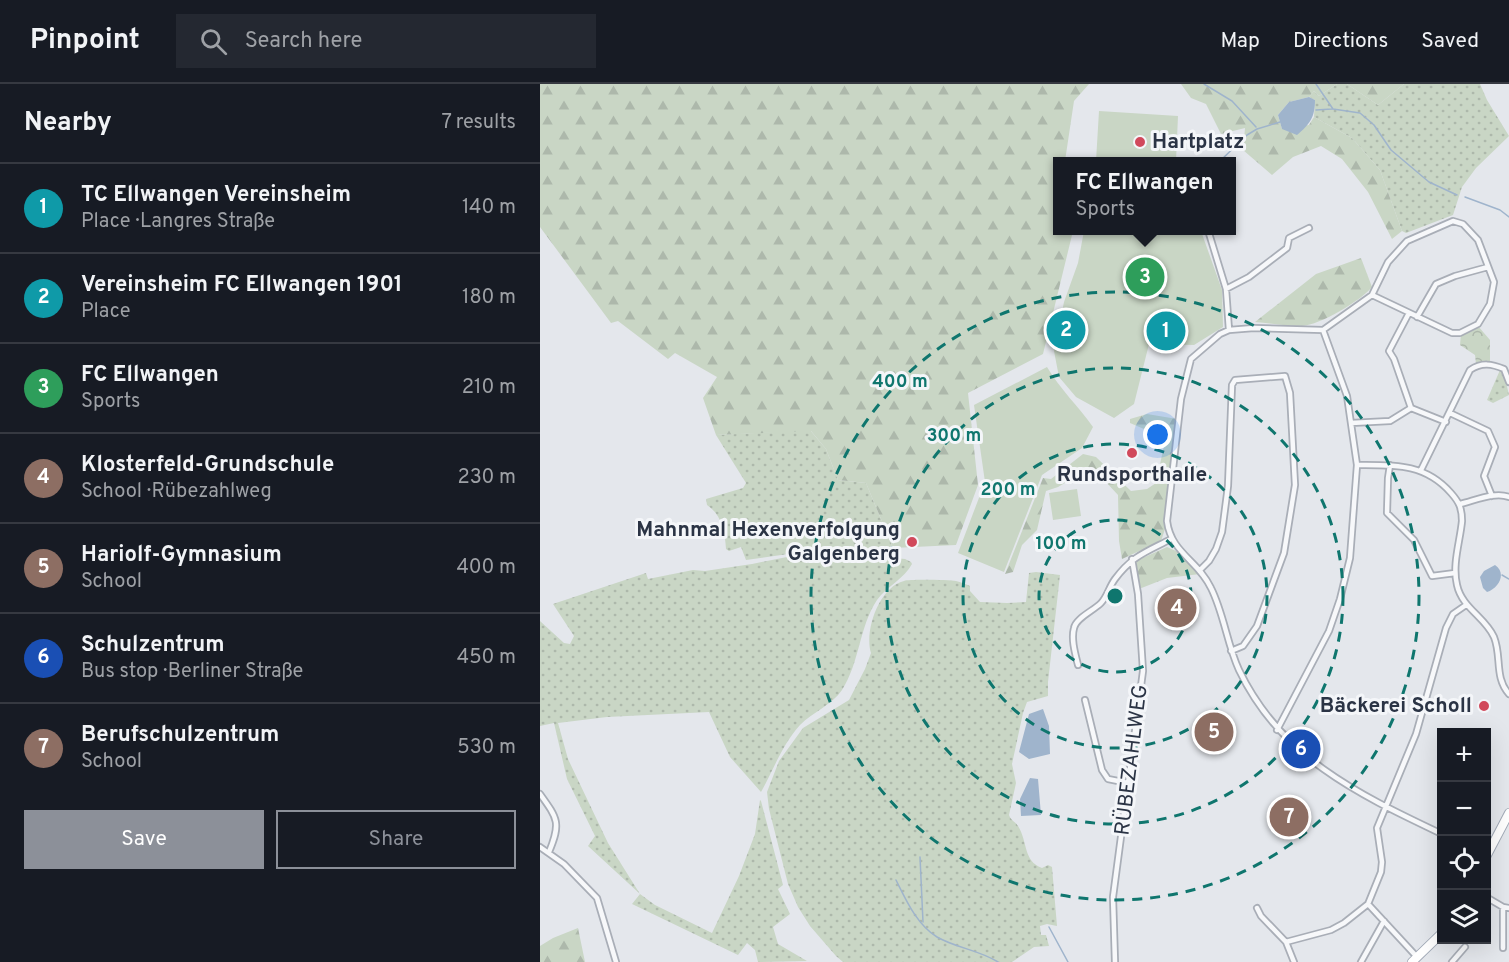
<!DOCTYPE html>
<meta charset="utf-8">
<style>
body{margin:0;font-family:Overpass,sans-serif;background:#242831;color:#f1f3f6}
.controls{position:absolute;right:18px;bottom:18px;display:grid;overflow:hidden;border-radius:0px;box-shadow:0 6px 24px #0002}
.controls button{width:54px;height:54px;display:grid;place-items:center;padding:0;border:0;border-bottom:2px solid #363941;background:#171b24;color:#f1f3f6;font:30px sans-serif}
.you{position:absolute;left:618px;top:351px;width:21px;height:21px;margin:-15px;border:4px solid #fff;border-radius:50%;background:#1a73e8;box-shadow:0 0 0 9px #1a73e833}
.badge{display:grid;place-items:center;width:39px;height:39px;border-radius:50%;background:#8c9099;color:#fff;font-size:20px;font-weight:700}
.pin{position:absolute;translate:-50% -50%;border:3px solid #fff;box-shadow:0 2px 6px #0006}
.popup{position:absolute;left:513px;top:73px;width:183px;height:78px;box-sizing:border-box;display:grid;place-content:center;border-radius:0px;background:#171b24;filter:drop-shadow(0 2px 4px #0005);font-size:20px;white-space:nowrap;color:#9ea1a6}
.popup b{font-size:22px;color:#f1f3f6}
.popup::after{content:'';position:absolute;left:50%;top:100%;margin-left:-12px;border:12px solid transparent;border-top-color:#171b24}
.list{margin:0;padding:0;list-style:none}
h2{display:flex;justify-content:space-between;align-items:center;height:78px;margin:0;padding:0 24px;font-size:26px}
h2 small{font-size:20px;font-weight:400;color:#9ea1a6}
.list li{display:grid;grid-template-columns:39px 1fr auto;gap:18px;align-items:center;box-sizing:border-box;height:90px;padding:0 24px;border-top:2px solid #363941}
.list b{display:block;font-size:22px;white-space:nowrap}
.list p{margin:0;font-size:20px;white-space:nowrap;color:#9ea1a6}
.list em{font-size:20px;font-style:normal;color:#9ea1a6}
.actions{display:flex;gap:12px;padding:18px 24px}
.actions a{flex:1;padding:14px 0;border:2px solid #8c9099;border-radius:0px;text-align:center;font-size:21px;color:#8c9099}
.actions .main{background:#8c9099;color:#fff}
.icon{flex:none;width:33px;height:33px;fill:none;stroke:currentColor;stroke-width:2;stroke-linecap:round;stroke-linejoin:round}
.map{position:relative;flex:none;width:969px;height:878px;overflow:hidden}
header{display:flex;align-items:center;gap:36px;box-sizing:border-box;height:84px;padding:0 30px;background:#171b24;border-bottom:2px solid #363941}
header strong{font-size:28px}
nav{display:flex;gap:33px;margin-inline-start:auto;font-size:21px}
.search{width:420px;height:54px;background:#242831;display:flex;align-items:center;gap:15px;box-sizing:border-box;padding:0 21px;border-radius:0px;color:#9ea1a6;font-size:22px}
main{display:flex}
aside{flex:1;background:#171b24}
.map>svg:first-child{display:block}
</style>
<header>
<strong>Pinpoint</strong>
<div class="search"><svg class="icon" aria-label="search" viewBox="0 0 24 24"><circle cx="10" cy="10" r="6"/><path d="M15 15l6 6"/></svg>Search here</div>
<nav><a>Map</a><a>Directions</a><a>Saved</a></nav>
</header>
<main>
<aside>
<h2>Nearby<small>7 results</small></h2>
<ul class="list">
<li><span class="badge" style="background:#0f9aa8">1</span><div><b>TC Ellwangen Vereinsheim</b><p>Place · Langres Straße</p></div><em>140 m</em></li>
<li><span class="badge" style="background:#0f9aa8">2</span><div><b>Vereinsheim FC Ellwangen 1901</b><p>Place</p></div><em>180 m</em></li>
<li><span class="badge" style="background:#2e9e5b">3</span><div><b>FC Ellwangen</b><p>Sports</p></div><em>210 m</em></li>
<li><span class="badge" style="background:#8d6e63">4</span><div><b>Klosterfeld-Grundschule</b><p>School · Rübezahlweg</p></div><em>230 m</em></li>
<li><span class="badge" style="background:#8d6e63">5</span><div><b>Hariolf-Gymnasium</b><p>School</p></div><em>400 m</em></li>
<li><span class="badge" style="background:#1a4fb4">6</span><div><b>Schulzentrum</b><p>Bus stop · Berliner Straße</p></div><em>450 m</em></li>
<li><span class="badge" style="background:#8d6e63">7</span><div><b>Berufschulzentrum</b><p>School</p></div><em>530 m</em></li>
</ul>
<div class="actions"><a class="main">Save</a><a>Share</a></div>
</aside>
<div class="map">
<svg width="969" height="878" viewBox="0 0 969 878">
<defs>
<pattern id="grass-dots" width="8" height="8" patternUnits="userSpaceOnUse" patternTransform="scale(1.5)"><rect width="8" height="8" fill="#c9d6c5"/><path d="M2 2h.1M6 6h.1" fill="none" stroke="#adb8ab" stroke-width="1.8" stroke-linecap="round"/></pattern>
<pattern id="forest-firs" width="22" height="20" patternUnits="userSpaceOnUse" patternTransform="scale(1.5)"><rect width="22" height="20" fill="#c9d6c5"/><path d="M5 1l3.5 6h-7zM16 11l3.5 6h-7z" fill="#adb8ab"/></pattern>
<pattern id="park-crowns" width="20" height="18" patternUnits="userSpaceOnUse" patternTransform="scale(1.5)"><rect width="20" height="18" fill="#c9d6c5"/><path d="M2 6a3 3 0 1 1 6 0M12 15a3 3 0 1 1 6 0" fill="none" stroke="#adb8ab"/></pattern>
</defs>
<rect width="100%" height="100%" fill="#e4e7ec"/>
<!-- grass -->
<path fill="url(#grass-dots)" d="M797,0H807L838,21L864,0H940L947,16L969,52L936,84L922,103L913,131L866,149L862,147L840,86L812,54L774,33L775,16L769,13L774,7L779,12Z
M960,286L965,294L969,311L953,319L947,316Z
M270,346L286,365L298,396L326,399L353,464V470L290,464L206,476L201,463L189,467L186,465C185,448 182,431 167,421L166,415L203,404L206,399L176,351Z
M292,468L365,475L371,478L372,480C364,495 347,502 337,516C319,543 320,578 302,606C293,620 273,628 260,641C242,661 234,685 221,708L190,673L169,628L67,633L18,639L28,675L68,759L100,810L115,821L172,849L199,792L215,750L220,716L221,717L243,801L238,805L250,830L233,843L238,860L267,877L218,878L215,866L207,859L198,871L92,820L100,810L48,762L55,752L27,695L14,639L0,642V537L24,559L30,560L34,552L13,520L106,489L108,495L153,486L165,487L212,480L262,470Z
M496,488L520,491L508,598V612L487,618L483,629L472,680L476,699L469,731C471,737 475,737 478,742C488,758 483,777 502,784L508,781L512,783L517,842L507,840L500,842L501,851H506L509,862L494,863L472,878H303L296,872L270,842L258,823L248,800L229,725L227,708L239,677L263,644L309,616L325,585L331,569C324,547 339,503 364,497C369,495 410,496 416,497C421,498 425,500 430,502V507L440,518L467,519L486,518L489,489Z"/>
<!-- forest -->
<path fill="url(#forest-firs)" d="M0,0H549L534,17L525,77H518V146L533,147L503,270L428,309L438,401L416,461L353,464L326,399L298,396L286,365L271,347L176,351L163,314L177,293L135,269L128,275L78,237L71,239L0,143Z
M641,0H797L779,12L774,7L769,13L749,18L738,31L742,45L769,41L774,33L812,54L840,86L862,147L852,155L828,108L802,75L781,62L753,73L732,91L703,66L705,44L681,50L666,20L651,14Z
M807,0H864L838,21Z
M821,174L832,203C822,216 780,241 762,242C747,242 730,239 715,238L776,190Z
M607,330L637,335L626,417L625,445L621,457L582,475L579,457L578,411L552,383L518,403L506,407L497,446L482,461L473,488L465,490L503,394L511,395L543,370L556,373L591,407L607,405L616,399L625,357L618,351L590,339V335Z
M627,463L636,467L660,490L627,494L599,505L596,477Z
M38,844L45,878H0V862L13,854Z"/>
<!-- park -->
<path fill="url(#park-crowns)" d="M938,242L950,256V278L936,280L935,271L920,261L921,250Z"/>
<!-- garden -->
<path fill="#c9d6c5" d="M559,27L638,32L636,77H556Z
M544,147H661L682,206L683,243L654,261L609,260L594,320L574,334L536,313L519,293L514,267L524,218L538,179Z
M507,283C520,305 538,322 553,343L542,364L502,391L464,488L418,469L445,398L434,321Z
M537,405L541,432L513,436L509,409Z"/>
<!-- water -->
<path fill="#9fb4cc" d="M769,13L775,16C775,33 770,40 757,51L742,45L738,31L749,18Z
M955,481C967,489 959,504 947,508L943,504L940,493L944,487Z
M503,625L509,642L510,670L489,675L479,668L489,630Z
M490,694L498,695L501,731L481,732L480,715Z"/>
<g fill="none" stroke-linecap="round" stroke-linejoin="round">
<!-- stream -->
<path stroke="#9fb4cc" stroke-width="1.5" d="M664,0L692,17L716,43
M776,0L793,25L820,29L834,41L851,66L889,98L917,111
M776,26L792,25
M680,77L707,51L717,45L740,38
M925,113L960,126L969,133
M962,491L969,495
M380,773L383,838
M356,796C366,816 377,841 397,853C416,864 439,866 458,878
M509,843L528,878"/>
<defs>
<path id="street" d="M668,146L686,205L689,246
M686,205L709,193L747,164L749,154L769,144
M832,211L912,249H920L938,240L950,220L954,198L938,156L923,140L913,137L867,157L848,178L832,211L783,246L714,244L689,246L680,250L651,275L641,315L627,437C631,469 658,476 671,504C684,530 687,560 699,586C741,674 818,710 902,750
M877,233L896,200L915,192L948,183
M871,324L906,338
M910,329L948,347L955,363L944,392L952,412
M811,339L850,337L871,324L854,275L849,267L869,229
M817,381C854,381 885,379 911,409C919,418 922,424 922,437C920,458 912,480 917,501C922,524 945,533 954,553C962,573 954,593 969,610
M850,381L848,394L847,429L874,456L892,492L915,489
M881,386L930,286C942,278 952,280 964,285L969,298
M920,420C934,417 955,407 969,413
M660,486L669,477L676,465L682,448L688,402L692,301L695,296L745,292L750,309L755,401L744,469L717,542L703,562L691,567
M538,581C535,569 531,555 534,544C536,534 553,527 561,519C567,513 569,503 575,495C592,472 606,468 631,455
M545,616L562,686L568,695L588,699
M737,646L789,547L800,515L810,474L817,381L807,312L783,246
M0,710C18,735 21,739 9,768
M0,763L24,780L57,814L76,878
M946,813L963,823L969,824
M828,820L877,873
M963,823V864
M717,824L721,832L746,858L754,878
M746,858L791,846L804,839L828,820L841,788L842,778L837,744L876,650L906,544L913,530L926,521
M575,878L573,813L603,587L598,510L592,475
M821,878L844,837
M912,878L925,863"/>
<path id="primary" d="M946,773L969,729
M872,878L902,849"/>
</defs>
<!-- street casing -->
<use href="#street" stroke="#a9aeb7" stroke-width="8"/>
<!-- primary casing -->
<use href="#primary" stroke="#a3abb8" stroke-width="10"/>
<!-- street -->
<use href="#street" stroke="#f7f8fa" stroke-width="4.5"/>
<!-- primary -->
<use href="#primary" stroke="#fff" stroke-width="8"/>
</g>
<!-- distance rings -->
<g fill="none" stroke="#0f766e" stroke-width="3" stroke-dasharray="10 8">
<circle cx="575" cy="512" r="76"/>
<circle cx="575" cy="512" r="152"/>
<circle cx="575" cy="512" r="228"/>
<circle cx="575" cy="512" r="304"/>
</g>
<!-- markers -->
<g fill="#d1495b" stroke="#f4f6f9" stroke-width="2">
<circle cx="600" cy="58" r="6"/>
<circle cx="592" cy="369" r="6"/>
<circle cx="372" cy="458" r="6"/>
<circle cx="944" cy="622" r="6"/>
</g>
<g text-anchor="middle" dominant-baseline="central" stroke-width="6" stroke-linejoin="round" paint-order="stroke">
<!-- poi labels -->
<g font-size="21" font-weight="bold" fill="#2b3445" stroke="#f4f6f9" text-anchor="end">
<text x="612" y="58" text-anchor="start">Hartplatz</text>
<text x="592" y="391" text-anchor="middle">Rundsporthalle</text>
<text x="360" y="446">Mahnmal Hexenverfolgung<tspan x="360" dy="24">Galgenberg</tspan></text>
<text x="932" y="622">Bäckerei Scholl</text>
</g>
<!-- street labels -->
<g font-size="21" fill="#2b3445" stroke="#f4f6f9">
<text transform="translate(592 676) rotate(-83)">RÜBEZAHLWEG</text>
</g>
</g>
<circle cx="575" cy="512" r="9" fill="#0f766e" stroke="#f4f6f9" stroke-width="3"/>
<g font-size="18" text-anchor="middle" font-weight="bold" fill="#0f766e" stroke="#f4f6f9" stroke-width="6" stroke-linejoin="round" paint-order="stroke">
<text x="360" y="303">400 m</text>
<text x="414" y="357">300 m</text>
<text x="468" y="411">200 m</text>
<text x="521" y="465">100 m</text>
</g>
</svg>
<div class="controls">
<button>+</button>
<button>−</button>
<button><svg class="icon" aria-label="locate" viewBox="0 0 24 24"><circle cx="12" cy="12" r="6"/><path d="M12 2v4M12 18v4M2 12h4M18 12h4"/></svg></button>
<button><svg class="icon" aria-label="layers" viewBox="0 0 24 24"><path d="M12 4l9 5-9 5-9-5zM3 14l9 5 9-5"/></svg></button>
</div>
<div class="you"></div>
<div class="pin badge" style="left:626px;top:247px;background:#0f9aa8">1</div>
<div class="pin badge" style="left:526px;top:246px;background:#0f9aa8">2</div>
<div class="pin badge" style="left:605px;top:193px;background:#2e9e5b">3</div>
<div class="popup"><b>FC Ellwangen</b>Sports</div>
<div class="pin badge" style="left:637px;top:524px;background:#8d6e63">4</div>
<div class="pin badge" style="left:674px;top:648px;background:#8d6e63">5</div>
<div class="pin badge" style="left:761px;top:665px;background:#1a4fb4">6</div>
<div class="pin badge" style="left:749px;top:733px;background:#8d6e63">7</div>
</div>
</main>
